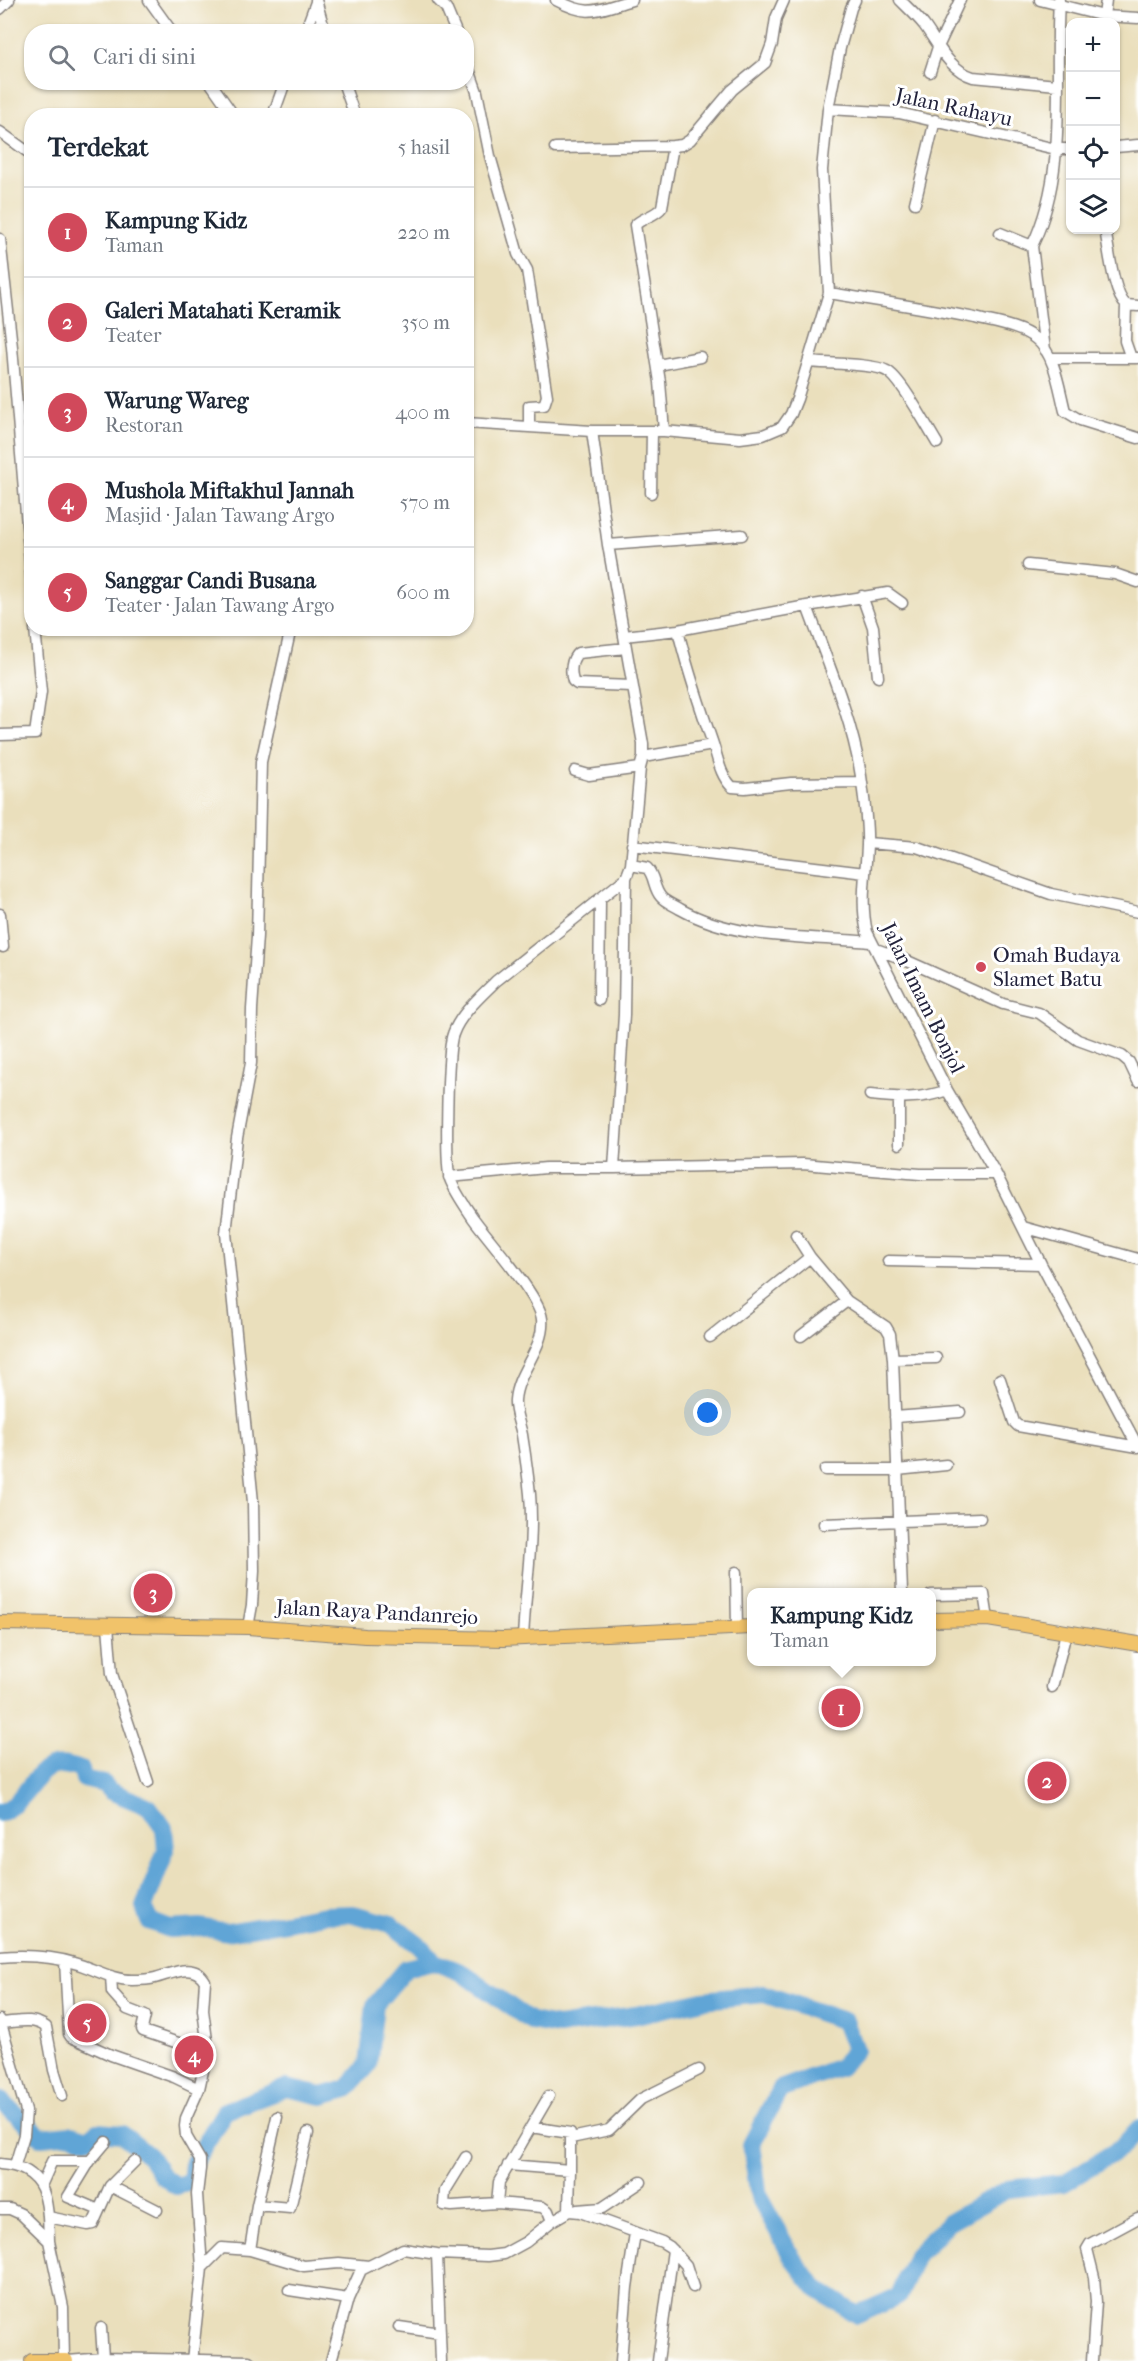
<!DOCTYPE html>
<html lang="id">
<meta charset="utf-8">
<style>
body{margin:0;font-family:"IM FELL French Canon",serif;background:#f2f2f3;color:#1f2937}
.controls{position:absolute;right:18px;top:18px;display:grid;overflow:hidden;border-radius:12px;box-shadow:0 2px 4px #0004}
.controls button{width:54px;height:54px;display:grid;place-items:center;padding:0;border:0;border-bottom:2px solid #e0e1e3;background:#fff;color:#1f2937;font:30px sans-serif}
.you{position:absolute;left:708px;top:1413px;width:21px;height:21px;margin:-15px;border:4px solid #fff;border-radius:50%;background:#1a73e8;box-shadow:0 0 0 9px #1a73e833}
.badge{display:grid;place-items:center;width:39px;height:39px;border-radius:50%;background:#d1495b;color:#fff;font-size:20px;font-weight:700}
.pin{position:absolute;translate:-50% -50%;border:3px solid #fff;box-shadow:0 2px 6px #0006}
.popup{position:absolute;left:747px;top:1588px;width:189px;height:78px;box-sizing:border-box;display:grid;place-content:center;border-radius:12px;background:#fff;filter:drop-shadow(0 2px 4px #0005);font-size:20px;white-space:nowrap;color:#747a83}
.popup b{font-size:22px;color:#1f2937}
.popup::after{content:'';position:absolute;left:50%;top:100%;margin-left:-12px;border:12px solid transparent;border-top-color:#fff}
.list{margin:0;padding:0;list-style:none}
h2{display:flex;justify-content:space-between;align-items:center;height:78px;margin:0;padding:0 24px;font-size:26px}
h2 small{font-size:20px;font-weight:400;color:#747a83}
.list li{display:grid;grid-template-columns:39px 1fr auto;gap:18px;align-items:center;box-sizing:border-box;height:90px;padding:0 24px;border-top:2px solid #e0e1e3}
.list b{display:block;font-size:22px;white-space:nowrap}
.list p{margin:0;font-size:20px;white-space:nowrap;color:#747a83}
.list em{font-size:20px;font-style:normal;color:#747a83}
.icon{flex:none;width:33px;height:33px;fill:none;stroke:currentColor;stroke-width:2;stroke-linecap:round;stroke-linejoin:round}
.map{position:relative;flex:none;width:1138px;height:2361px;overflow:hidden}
.search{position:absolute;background:#fff;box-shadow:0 2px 4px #0004;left:24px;top:24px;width:450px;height:66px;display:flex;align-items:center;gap:15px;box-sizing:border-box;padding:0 21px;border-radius:24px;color:#747a83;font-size:22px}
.panel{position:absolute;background:#fff;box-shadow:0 2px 4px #0004;left:24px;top:108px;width:450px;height:528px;border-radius:24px}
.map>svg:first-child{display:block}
</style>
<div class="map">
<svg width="1138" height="2361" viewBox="0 0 1138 2361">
<rect width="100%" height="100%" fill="#fff"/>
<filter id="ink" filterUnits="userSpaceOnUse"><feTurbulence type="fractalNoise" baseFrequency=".0167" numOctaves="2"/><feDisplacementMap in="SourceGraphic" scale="12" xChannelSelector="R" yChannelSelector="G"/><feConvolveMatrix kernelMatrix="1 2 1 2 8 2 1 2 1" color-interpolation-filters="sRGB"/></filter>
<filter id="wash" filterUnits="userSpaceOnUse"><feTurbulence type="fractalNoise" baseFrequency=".008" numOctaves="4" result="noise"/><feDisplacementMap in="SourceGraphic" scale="24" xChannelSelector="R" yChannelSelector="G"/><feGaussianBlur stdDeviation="1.35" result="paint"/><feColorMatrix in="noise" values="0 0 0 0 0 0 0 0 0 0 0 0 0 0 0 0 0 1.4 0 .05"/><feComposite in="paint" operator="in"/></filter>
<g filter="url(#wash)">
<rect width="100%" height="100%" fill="#eadfbc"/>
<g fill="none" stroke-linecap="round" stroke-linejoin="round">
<!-- river -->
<path stroke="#61a5d6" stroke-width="18" d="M0,1813C5,1810 12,1807 16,1802C39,1780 42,1754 81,1770L84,1779L104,1784L110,1791L149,1807L164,1828L166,1850L144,1907L149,1921L170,1929L200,1927L227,1932L325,1915L353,1914L391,1924L421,1947L434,1962
M0,2100L41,2137L71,2134L88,2139L97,2132L122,2134L149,2156L162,2176L176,2186L191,2182L193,2164L225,2111L286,2088L322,2096L347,2089L368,2065L375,2005L406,1968L434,1962L461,1972L531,2021L558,2026L636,2015L703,2000L764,1994L844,2021L855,2050L840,2067L780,2089L751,2145L759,2197L793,2259L817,2289L857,2315L899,2296L916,2255L948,2223L1008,2189L1064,2183L1121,2148L1138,2129"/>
</g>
</g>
<g filter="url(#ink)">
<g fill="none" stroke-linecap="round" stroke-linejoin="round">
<defs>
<path id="minor" d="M149,0L172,32
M316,0L325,32
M438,0L446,8L456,32
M556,0C590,18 596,10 632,0
M900,0C908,8 917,16 924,25C938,44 949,70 973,77L1057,85
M1040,0L1104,16L1138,18
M0,9L9,0
M1104,16L1106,0
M305,32L316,2
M466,61L477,92L490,156L518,254L527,270L547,396L544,405L529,406V427
M930,72L938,47L960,0
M210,82L234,116
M343,82L355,116
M828,109L899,113L1056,149H1070
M275,110L285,82
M0,132L32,155
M1116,147L1138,145
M555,148L673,146
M915,203L935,120
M1105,230C1109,248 1113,294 1126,305L1138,306
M1000,233L1032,246
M0,239L12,347L32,585
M829,293C878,301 926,308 975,318C994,323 1020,326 1036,339C1055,354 1059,388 1065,411L1080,420L1138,438
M1126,305L1125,341L1131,358
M1045,350L1032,246C1069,169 1054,82 1059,0
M1050,358H1138
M808,362C826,364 873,363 887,371C901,378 927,427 937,443
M658,365L700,357
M466,423L592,431H664L740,438L763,435L782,427L791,414L797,399L829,293L822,170L828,109L840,48L851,8L855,0
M664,431L660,382L635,225C643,217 656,216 662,207L673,146L682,145L690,140L732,90L765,63L772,44L776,18L784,0
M651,493L652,431
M608,545L742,535
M1028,565L1115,574L1138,582
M862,596L873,627L878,677
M807,606L888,593L902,603
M678,630C687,670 700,706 713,744C718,759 720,775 732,787L745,788L791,783L862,782
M624,636L678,630L807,606C827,661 852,718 861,776C864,798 868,823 867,845C866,874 860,903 867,932L947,1090L996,1174L1041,1264L1138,1447
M626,648L578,653C571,659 570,672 573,681L577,684L632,686
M0,735L35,734L41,692L35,628
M643,757L713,745
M575,771L589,775L640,768
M867,843L917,847L1051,894L1138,912
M632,845L865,873
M631,865L647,868C655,876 653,888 661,897C665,902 674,905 680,909C737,941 808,936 871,942
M626,878L624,1015L614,1168L803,1164L920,1174H996
M0,914L3,947
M876,949L903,959L1003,1004L1039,1013L1078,1040L1122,1056L1129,1062L1138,1081
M599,1000L600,900
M870,1095C897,1098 921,1100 947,1090
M899,1098V1144
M449,1177L546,1168H614
M1023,1227L1138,1259
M810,1257L847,1301
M888,1261L1041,1264
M801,1336L847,1301L886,1327L890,1334L893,1359L902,1592
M710,1337L810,1257L796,1235
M893,1359L936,1358
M1000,1379L1014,1422L1018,1426L1138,1447
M895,1417L960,1412
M825,1470H897L946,1465
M824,1524L980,1518
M736,1572L737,1627
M931,1595L984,1594L988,1619
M108,1626L112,1674L148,1782
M248,1627L252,1605L254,1571L253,1502L226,1233L237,1138L251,1063L252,1009L257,936L261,762L291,628
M523,1639C525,1590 534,1542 530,1494C528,1474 525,1454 522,1435C520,1424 514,1411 515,1400C517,1371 545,1348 542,1319C540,1297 488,1239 473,1218C465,1206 455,1192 450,1179C445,1164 447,1049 453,1034C460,1014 481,996 496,981L626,878L631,865L640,768L643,757V744L608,545L592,431
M1052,1687L1066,1633
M0,1957C25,1955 50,1956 74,1963C93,1968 112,1980 132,1980C139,1980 148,1980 155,1978C171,1974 194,1961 205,1981L203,2010L208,2048L199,2089L186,2118L185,2126L186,2136L200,2160V2169L197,2194L202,2268L192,2361
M65,1961L69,2034L71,2037L111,2055L174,2077L199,2089
M111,1976L112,1992L127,2009L145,2016L142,2029L143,2031L184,2045L208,2048
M0,2020L26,2111L24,2135L15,2165
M1,2023C17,2022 33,2017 46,2027L54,2070L62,2096
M549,2096L499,2182L497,2203L542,2207L548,2211L552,2221
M277,2117L257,2205L250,2250L304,2266L339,2263L369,2266
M531,2127L570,2133V2170
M571,2138L609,2130L641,2099L699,2070
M466,2157L445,2191L444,2205L452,2206L497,2203
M0,2164C48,2167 48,2202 49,2241
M508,2165L570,2170L569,2211
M41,2186L52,2161H90
M110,2186L157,2210
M257,2205L290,2208L308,2133
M0,2209H10L21,2214L49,2241L63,2307L64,2360
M99,2210L68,2197L90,2161L106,2142
M577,2210L602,2208L641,2182
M569,2211L580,2212L662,2242L670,2247L686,2265L693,2287
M48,2217L88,2225L93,2224L110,2186L135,2161
M437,2254L441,2361
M202,2268L222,2248L250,2250
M289,2290L348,2299
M399,2327L440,2333
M101,2328L103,2358
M68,2361L103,2358L249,2361
M331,2361L348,2299L361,2270L403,2249L437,2254L488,2256L504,2254L526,2242L552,2221L569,2211
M621,2361L627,2287L635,2233
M658,2361L673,2250
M1092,2361L1096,2302L1094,2277L1087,2249L1090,2244L1138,2218"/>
<path id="major" d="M931,1620L988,1619L1138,1644
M0,1623L248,1627L365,1636L503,1639L751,1627
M32,2361H66"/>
</defs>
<!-- minor casing -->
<use href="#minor" stroke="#86807c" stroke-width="13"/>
<!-- major casing -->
<use href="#major" stroke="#86807c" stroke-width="16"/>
<!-- minor -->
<use href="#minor" stroke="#fff" stroke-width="10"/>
<!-- major -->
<use href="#major" stroke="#f1c36a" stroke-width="14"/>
</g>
</g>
<!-- markers -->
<circle fill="#d1495b" stroke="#fff" stroke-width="2" cx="981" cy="967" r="6"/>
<g text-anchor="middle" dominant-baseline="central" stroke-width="6" stroke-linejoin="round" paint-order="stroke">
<!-- street labels -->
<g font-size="21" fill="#22223b" stroke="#fff">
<text transform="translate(954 107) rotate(12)">Jalan Rahayu</text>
<text transform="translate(923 998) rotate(64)">Jalan Imam Bonjol</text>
<text transform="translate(377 1612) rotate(3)">Jalan Raya Pandanrejo</text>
</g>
<!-- poi labels -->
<g font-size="21" fill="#22223b" stroke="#fff" text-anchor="start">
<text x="993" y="955">Omah Budaya<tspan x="993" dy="24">Slamet Batu</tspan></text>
</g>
</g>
</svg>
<div class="controls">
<button>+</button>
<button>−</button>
<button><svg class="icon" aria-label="locate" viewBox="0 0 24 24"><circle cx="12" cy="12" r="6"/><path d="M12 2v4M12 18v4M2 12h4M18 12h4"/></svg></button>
<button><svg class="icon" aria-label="layers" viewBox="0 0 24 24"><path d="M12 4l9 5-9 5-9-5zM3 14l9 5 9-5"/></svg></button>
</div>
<div class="you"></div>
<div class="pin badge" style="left:841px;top:1708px">1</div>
<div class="popup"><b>Kampung Kidz</b>Taman</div>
<div class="pin badge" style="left:1047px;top:1781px">2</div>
<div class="pin badge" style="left:153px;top:1593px">3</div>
<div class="pin badge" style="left:194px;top:2055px">4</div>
<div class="pin badge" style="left:87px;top:2023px">5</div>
<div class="search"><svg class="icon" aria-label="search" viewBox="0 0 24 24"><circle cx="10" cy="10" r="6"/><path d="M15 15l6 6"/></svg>Cari di sini</div>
<section class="panel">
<h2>Terdekat<small>5 hasil</small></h2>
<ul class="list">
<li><span class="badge">1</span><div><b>Kampung Kidz</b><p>Taman</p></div><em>220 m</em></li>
<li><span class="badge">2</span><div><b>Galeri Matahati Keramik</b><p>Teater</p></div><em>350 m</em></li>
<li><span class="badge">3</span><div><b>Warung Wareg</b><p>Restoran</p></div><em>400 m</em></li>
<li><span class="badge">4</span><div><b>Mushola Miftakhul Jannah</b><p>Masjid · Jalan Tawang Argo</p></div><em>570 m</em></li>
<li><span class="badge">5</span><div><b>Sanggar Candi Busana</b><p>Teater · Jalan Tawang Argo</p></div><em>600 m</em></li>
</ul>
</section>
</div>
